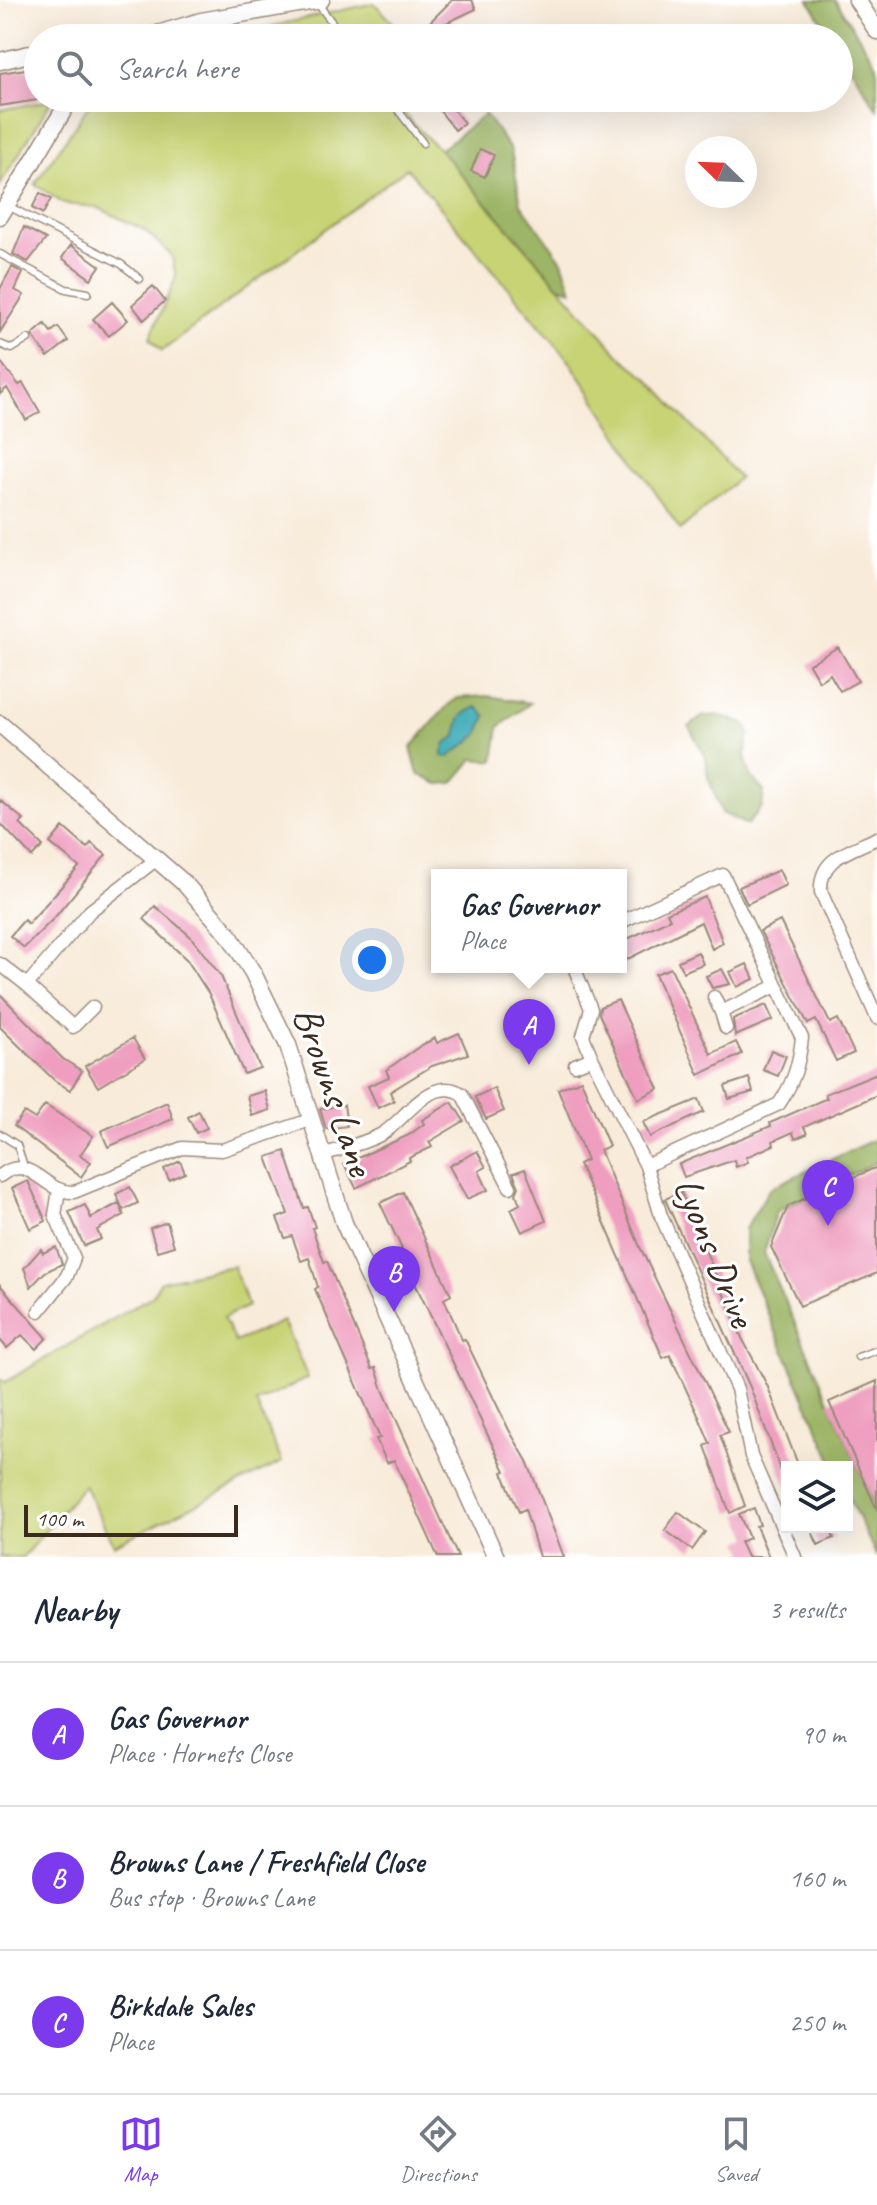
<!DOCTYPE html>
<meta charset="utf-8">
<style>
body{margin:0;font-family:Caveat,sans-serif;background:#f2f2f3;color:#1f2937}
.controls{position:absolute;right:24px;bottom:24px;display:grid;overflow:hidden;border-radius:0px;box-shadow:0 8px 32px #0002}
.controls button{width:72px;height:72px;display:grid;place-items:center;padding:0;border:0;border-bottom:2px solid #e0e1e3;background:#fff;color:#1f2937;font:40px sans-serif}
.compass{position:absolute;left:685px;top:136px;width:72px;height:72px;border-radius:50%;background:#fff;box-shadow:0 8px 32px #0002;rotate:293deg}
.scale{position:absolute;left:24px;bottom:20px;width:214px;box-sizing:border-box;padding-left:8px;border:4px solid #3b2a1e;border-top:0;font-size:22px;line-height:28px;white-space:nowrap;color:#3b2a1e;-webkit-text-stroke:6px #fff;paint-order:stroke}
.you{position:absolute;left:372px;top:960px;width:28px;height:28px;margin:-20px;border:6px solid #fff;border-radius:50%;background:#1a73e8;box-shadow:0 0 0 12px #1a73e833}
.badge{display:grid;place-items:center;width:52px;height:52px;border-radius:50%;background:#7c3aed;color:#fff;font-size:26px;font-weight:700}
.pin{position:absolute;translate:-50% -66px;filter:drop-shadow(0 2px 4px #0008)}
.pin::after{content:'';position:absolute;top:42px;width:28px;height:24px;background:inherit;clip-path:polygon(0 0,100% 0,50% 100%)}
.popup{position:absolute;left:431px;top:869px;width:196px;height:104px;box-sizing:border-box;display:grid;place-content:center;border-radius:0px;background:#fff;filter:drop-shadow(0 2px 6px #0005);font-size:26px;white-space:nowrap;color:#747a83}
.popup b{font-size:30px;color:#1f2937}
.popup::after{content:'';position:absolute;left:50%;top:100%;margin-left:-16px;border:16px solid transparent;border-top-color:#fff}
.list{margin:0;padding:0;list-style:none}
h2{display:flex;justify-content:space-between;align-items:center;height:104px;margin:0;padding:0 32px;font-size:34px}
h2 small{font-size:26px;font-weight:400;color:#747a83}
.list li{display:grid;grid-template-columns:52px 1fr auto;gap:24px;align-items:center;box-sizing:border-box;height:144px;padding:0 32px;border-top:2px solid #e0e1e3}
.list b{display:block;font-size:30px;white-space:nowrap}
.list p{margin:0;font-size:26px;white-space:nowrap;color:#747a83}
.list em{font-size:26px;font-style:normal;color:#747a83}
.icon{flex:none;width:44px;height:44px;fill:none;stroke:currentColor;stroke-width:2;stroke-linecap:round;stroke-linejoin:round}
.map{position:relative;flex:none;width:877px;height:1557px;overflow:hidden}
.search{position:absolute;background:#fff;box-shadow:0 8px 32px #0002;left:24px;right:24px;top:24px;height:88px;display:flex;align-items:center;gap:20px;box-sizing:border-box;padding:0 28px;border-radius:44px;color:#747a83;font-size:30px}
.sheet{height:536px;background:#fff}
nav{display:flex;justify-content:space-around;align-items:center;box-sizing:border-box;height:112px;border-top:2px solid #e0e1e3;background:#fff;font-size:22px;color:#747a83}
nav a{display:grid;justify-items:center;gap:4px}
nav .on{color:#7c3aed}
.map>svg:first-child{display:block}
</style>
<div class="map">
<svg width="877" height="1557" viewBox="0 0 877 1557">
<rect width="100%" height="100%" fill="#fff"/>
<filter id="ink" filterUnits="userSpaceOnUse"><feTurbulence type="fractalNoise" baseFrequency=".0125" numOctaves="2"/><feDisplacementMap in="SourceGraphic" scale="16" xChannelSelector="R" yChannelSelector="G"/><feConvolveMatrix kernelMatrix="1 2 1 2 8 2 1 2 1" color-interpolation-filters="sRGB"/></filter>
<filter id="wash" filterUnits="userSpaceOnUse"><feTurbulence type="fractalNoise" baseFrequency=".006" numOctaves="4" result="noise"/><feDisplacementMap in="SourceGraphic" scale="32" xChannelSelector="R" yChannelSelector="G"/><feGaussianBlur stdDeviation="1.8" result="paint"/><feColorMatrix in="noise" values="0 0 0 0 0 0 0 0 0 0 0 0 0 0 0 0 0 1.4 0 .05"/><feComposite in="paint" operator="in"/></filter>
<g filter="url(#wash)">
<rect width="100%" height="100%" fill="#f8ebd9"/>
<!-- green -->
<path fill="#c7d374" stroke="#817e49" stroke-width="2" d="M374,3L408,38H220Z
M94,98H394L411,122L440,150L622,358L648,378L739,478L680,530L569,360L407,168L162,351L150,338L176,277L172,256L146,231L97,207L64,204L35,184Z
M52,100L0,185V110Z
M233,1266L248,1306L223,1318L235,1342L283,1321L308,1378L256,1403L282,1462L114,1545L84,1485L23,1557H0V1379L5,1382L152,1296L161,1281Z"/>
<!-- forest -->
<path fill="#9db566" stroke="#6c7042" stroke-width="2" d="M809,0H835L877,65V109L839,49V38H832Z
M485,114L511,151L521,204L562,261L572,290L559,286L440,150Z
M487,696L530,703L499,727L494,761L473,759L453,783L438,784L418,774L411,748L448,705L458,698Z
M717,715L745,724L750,733C742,758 745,773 764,791L762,807L747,825L722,813L708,777L706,757L689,727L702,717Z
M877,1138V1162L777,1211L764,1253L877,1510V1557L847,1494V1467H835L745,1261V1229L770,1188Z"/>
<!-- water -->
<path fill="#3aaab8" stroke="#3a6a6b" stroke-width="2" d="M477,707L486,716L478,735L449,757L442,756L446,743L457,736C458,719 460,714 477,707Z"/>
<g id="blocks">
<!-- building -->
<path fill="#ef9ebf" d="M452,0H472L476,9L444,24L457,38H428L424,33L415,37Z
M38,67V100L0,106V73Z
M449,104L464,123L455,130L440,111Z
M480,149L494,155L485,177L471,171Z
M40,193L51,199L43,214L32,208Z
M24,227L46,239L28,262L13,254Z
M71,245L100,266L91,279L62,258Z
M12,267L23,273L15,290L24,295L0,332V289Z
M153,286L165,301L144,320L132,305Z
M112,302L128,320L109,336L93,319Z
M45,324L51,332L58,327L68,341L48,357L32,335Z
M0,361L19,385L23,383L40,412L26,420L7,388L0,394Z
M838,647L858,681L840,691L830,674L819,681L809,664Z
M0,800L24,820L20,824L43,846L32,857L0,823Z
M63,827L87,848L91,843L106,855L55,917L24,948L10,936L24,920L28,924L79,867L50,843Z
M779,870L786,885L747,904L739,887Z
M705,897L723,943L712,949L701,922L624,961L621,942L670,919L667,913Z
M155,906L190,936L221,976L260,1068L244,1074L209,994L187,960L144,919Z
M780,921L830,1023L838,1019L854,1053L836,1061L816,1020L808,1024L760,931Z
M698,952L703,964L683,972L678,961Z
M747,964L754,979L737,987L730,972Z
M671,968L711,1054L736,1042L742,1054L699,1075L655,974Z
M722,969L730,984L712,988L706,976Z
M0,994L63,1059L82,1071L70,1090L54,1080L0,1027Z
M618,1000L659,1089L638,1099L599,1014L600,1007Z
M766,1005L773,1020L735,1036L733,1019Z
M459,1033L468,1054L432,1066L409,1080L390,1092L394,1101L378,1108L368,1086L389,1077L386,1070L420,1046L435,1038L437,1043Z
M133,1038L145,1059L98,1087L85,1066Z
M771,1050L786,1056L778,1076L763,1070Z
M877,1073V1095L804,1127L807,1134L795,1139L793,1132L773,1141L774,1145L746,1157L748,1162L736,1167L734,1160L684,1177L679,1164L771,1126L770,1123L827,1098L825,1094Z
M749,1078L753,1092L729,1099L725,1086Z
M581,1080L609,1146L600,1150L640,1247L729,1432L720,1435L745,1506L730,1513L705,1446L710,1443L699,1417L670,1355L663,1358L579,1164L587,1160L558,1089Z
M494,1088L504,1111L486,1119L475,1097Z
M265,1091L270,1110L252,1116L247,1096Z
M699,1099L704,1112L650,1137L643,1122Z
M167,1102L173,1119L108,1147L101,1131Z
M452,1102L464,1121L429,1142L432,1147L409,1158L410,1161L356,1188L344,1164L409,1135L424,1124L422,1120Z
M45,1105L93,1136L80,1155L91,1162L81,1177L14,1126L24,1112L35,1119Z
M344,1105L347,1126L326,1129L320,1109Z
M199,1111L207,1128L196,1133L188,1117Z
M285,1151L304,1208L308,1207L315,1227L312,1228L324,1262L327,1261L372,1369L376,1368L383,1390L458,1557H438L394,1460L387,1463L376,1439L380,1438L315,1289L318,1287L309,1258L301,1261L292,1236L285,1238L277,1218L288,1214L267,1157Z
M477,1151L486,1167L479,1171L488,1190L467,1199L449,1166Z
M180,1161L185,1173L169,1180L164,1169Z
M877,1167V1273L800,1306L771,1247L788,1206Z
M525,1169L546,1221L522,1232L511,1209L520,1204L516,1194L519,1187L513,1173Z
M28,1181L46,1221L30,1229L12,1188Z
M130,1187L138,1203L123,1210L116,1194Z
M403,1192L451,1295L444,1299L462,1340L465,1339L509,1430L527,1461L564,1557H539L525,1509L519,1512L502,1472L505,1471L399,1250L402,1249L380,1203Z
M681,1192L742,1338L767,1385L799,1467H787V1487L750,1387L668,1206L665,1199Z
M119,1203L124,1215L97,1230L101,1239L84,1246L69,1212L85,1205L91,1218Z
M167,1222L174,1246L157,1251L150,1228Z
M56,1247L62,1264L45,1272L31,1287L24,1268L41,1249L43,1253Z
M0,1285L47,1338L36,1349L22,1335L7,1348L0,1340Z
M877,1381V1510L829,1402Z
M754,1508L760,1525L756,1526L769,1557H747L740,1542L749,1538L739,1514Z
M678,1512L705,1532L692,1550L665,1530Z
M810,1527H829L834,1538L818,1545Z"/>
</g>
</g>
<g filter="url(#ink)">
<use href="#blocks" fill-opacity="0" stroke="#9a8a7c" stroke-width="2"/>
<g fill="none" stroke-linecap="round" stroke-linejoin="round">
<defs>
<path id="lane" d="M318,4L344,38
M389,98L423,143
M10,207L121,264L140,279
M0,254L66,289L88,293
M0,344L12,349L28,339
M0,1134L17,1145L24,1167
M858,1357L877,1350"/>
<path id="street" d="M877,838C849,852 819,857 821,892L877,1018
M621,922L723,875L802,1038C799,1064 794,1082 779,1104L646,1166L661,1216L737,1389L751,1456L795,1557
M0,964L27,985
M574,967L591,1009L583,1036L592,1058
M714,997L721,1012
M93,1007L73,1027L27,985L90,911L158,858
M726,1028L721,1012L774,987
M575,1065L592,1058L646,1166
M321,1155C341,1149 363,1144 382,1134C404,1121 431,1074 462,1094L510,1187
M0,1176C30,1151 44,1194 74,1192L182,1148L222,1150L310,1120
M39,1311L67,1276L74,1258L55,1215L59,1190"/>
<path id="secondary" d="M857,0L877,31
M144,38L201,21L321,0
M0,61L38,52
M0,216L71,98
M0,724L185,884L229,935L253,973L288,1045L344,1223L496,1557"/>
</defs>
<!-- lane casing -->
<use href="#lane" stroke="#9a8a7c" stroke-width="9"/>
<!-- street casing -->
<use href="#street" stroke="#9a8a7c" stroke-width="15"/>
<!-- secondary casing -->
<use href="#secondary" stroke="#9a8a7c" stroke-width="19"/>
<!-- lane -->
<use href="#lane" stroke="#fff" stroke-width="6"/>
<!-- street -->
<use href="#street" stroke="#fff" stroke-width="12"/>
<!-- secondary -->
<use href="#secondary" stroke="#fff" stroke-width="16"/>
</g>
</g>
<g text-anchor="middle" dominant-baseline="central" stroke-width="6" stroke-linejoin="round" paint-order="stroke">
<!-- street labels -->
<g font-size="40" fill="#3b2a1e" stroke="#fff">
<text transform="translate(334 1091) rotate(71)">Browns Lane</text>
<text transform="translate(715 1252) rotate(68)">Lyons Drive</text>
</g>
</g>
</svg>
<div class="controls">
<button><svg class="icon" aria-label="layers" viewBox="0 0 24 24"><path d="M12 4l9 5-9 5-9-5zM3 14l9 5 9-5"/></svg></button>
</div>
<svg class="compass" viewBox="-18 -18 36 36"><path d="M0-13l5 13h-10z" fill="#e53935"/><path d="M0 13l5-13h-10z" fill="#747a83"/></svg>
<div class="scale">100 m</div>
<div class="you"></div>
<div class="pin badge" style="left:529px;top:1065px">A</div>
<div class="popup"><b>Gas Governor</b>Place</div>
<div class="pin badge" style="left:394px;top:1312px">B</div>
<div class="pin badge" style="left:828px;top:1226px">C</div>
<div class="search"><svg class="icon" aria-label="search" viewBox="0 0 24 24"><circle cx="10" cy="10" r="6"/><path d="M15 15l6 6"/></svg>Search here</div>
</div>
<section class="sheet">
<h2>Nearby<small>3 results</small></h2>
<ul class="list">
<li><span class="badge">A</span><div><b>Gas Governor</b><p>Place · Hornets Close</p></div><em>90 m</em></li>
<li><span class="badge">B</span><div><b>Browns Lane / Freshfield Close</b><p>Bus stop · Browns Lane</p></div><em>160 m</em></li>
<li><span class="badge">C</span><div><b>Birkdale Sales</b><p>Place</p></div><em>250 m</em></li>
</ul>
</section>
<nav>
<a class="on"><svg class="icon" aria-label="map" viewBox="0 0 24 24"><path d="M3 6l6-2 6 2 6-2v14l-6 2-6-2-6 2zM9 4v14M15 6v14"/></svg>Map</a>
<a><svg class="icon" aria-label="directions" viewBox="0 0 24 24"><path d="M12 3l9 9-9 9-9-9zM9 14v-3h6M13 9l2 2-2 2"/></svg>Directions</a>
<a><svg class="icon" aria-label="saved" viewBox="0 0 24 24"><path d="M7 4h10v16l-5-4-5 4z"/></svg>Saved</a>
</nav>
